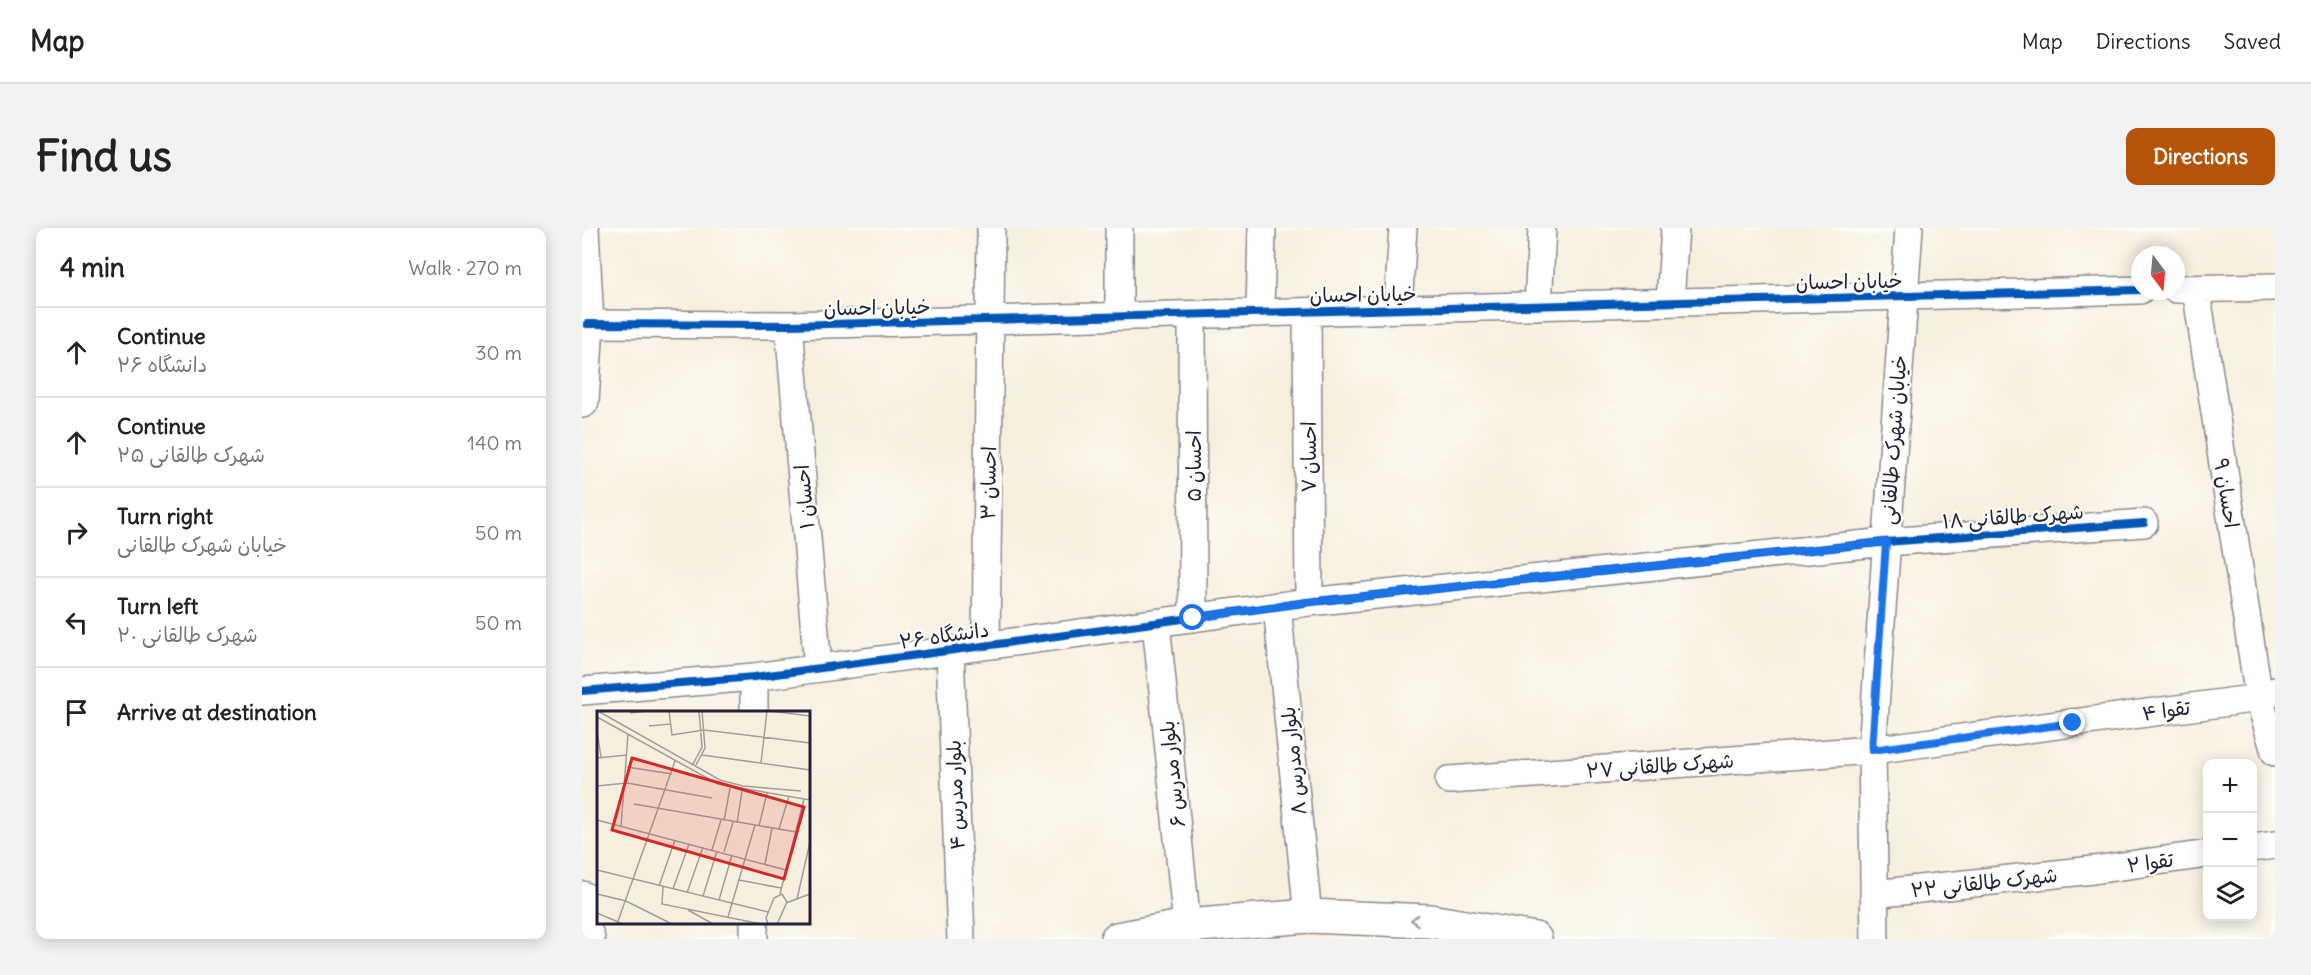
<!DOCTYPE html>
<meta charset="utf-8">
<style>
body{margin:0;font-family:Delius,"Playpen Sans Arabic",sans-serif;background:#f2f2f2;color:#222}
.controls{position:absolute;right:18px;bottom:18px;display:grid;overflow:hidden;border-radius:12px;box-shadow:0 3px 15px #0003}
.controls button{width:54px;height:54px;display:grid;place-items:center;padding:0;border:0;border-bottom:2px solid #e0e0e0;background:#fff;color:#222;font:30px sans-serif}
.compass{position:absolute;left:1549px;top:18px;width:54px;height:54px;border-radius:50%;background:#fff;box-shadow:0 3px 15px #0003;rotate:164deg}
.stop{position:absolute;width:18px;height:18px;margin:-14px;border:4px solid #1a73e8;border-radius:50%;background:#fff}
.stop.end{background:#1a73e8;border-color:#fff;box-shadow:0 2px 6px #0008}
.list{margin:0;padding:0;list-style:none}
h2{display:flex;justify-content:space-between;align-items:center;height:78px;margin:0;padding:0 24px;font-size:26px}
h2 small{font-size:20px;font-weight:400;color:#767676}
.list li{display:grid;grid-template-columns:39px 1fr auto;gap:18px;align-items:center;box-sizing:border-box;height:90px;padding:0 24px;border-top:2px solid #e0e0e0}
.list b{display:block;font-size:22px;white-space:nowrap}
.list p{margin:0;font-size:20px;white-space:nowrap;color:#767676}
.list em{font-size:20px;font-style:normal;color:#767676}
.icon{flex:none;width:33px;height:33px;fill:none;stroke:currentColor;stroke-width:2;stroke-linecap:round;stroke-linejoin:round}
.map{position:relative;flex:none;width:1693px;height:711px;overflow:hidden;border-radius:12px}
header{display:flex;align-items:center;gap:36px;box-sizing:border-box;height:84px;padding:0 30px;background:#fff;border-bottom:2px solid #e0e0e0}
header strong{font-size:28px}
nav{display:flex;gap:33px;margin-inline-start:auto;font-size:21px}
.intro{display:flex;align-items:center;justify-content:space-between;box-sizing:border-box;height:144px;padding:0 36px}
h1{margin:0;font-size:42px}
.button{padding:15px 27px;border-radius:12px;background:#b45309;color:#fff;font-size:21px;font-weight:700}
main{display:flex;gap:36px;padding:0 36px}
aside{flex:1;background:#fff;border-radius:12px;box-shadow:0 3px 15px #0003}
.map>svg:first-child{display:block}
</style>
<header>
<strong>Map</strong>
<nav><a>Map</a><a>Directions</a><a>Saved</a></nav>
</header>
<div class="intro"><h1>Find us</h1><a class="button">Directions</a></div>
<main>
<aside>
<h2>4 min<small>Walk · 270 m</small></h2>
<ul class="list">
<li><svg class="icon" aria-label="ahead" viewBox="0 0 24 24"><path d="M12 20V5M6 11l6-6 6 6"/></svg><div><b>Continue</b><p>دانشگاه ۲۶</p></div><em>30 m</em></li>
<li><svg class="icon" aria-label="ahead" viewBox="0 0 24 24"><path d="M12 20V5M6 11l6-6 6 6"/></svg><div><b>Continue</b><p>شهرک طالقانی ۲۵</p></div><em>140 m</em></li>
<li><svg class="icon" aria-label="right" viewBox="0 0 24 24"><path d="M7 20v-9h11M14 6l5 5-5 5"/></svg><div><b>Turn right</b><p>خیابان شهرک طالقانی</p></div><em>50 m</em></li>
<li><svg class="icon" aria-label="left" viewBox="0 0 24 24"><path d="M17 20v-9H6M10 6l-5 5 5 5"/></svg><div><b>Turn left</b><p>شهرک طالقانی ۲۰</p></div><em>50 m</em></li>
<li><svg class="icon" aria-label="arrive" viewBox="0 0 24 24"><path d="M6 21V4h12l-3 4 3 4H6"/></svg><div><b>Arrive at destination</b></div></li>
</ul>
</aside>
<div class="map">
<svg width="1693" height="711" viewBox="0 0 1693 711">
<rect width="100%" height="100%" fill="#fdfcf7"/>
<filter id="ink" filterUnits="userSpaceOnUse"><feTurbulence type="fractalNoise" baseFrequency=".0167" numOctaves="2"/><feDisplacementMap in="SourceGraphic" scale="12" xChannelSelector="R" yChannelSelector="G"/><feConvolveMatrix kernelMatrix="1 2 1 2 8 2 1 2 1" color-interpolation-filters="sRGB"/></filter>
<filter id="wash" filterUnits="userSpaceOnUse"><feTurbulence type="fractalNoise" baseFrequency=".008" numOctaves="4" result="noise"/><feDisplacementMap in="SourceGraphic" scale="24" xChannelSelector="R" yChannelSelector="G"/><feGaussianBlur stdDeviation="1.35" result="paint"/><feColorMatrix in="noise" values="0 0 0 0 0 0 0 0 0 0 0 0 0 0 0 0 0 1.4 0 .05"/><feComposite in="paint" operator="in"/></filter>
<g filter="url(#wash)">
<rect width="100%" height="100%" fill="#f7efde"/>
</g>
<g filter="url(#ink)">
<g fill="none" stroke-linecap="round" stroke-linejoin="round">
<defs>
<path id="minor" d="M1594,61L1693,59
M1614,61L1677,470L1693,524
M1088,74L1093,0
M956,78L960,0
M816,81L821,0
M725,84L727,374
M678,85L680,0
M610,87L611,390
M537,88V0
M5,96L207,97L1558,62
M207,97L236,440
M695,378L726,688
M574,395L605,698
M404,417L409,0
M368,422L379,711
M172,449V484
M0,463L172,449L727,374L1304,314L1562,295
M867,552L1290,522L1677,470L1693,463
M1670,620L1693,617
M1292,666L1511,642L1626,626
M172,694V711
M1293,711L1290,522L1327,0"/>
<path id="major" d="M0,173L5,96L0,0
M0,670L1,697L6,711
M535,711L605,698L726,688L848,693L953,711"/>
</defs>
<!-- minor casing -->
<use href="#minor" stroke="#8c888c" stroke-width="30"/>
<!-- major casing -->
<use href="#major" stroke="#8c888c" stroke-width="36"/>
<!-- minor -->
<use href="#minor" stroke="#fff" stroke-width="27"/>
<!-- major -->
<use href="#major" stroke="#fff" stroke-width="33"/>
<defs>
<path id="cycleway" d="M5,96L207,97L1558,62
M0,463L172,449L727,374L1304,314L1562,295"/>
</defs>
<!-- cycleway casing -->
<use href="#cycleway" stroke="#fdfcf7" stroke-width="11"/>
<!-- cycleway -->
<use href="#cycleway" stroke="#0057b8" stroke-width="8"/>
</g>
<!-- one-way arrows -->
<defs><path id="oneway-chevron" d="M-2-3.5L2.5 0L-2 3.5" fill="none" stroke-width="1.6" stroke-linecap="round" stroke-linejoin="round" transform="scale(1.5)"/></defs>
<use stroke="#9c9ca7" href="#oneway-chevron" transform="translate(833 692) rotate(-178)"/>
</g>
<g fill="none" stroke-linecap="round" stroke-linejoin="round" filter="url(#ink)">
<!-- route -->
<path stroke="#1a73e8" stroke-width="8" d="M611,390L727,374L1304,314L1290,522L1491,495"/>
</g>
<g text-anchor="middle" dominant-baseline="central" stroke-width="4.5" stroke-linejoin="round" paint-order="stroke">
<!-- street labels -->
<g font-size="20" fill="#22223b" stroke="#fdfcf7">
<text transform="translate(1267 53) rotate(-1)">خیابان احسان</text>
<text transform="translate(781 66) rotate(-1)">خیابان احسان</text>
<text transform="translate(295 79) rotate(-1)">خیابان احسان</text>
<text transform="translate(1311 212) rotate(-86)">خیابان شهرک طالقانی</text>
<text transform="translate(726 229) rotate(-90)">احسان ۷</text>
<text transform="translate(611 238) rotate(-90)">احسان ۵</text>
<text transform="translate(406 255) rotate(-89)">احسان ۳</text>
<text transform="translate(1645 265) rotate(81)">احسان ۹</text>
<text transform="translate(222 269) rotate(-95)">احسان ۱</text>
<text transform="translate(1431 288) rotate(-4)">شهرک طالقانی ۱۸</text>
<text transform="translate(362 407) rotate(-8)">دانشگاه ۲۶</text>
<text transform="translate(1584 482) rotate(-8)">تقوا ۴</text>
<text transform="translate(711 533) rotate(-96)">بلوار مدرس ۸</text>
<text transform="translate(1078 537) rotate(-4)">شهرک طالقانی ۲۷</text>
<text transform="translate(590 546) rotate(-96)">بلوار مدرس ۶</text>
<text transform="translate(373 567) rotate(-92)">بلوار مدرس ۴</text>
<text transform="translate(1568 634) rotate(-8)">تقوا ۲</text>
<text transform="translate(1402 654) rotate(-6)">شهرک طالقانی ۲۲</text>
</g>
</g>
<!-- overview -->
<g transform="translate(15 483)">
<rect width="213" height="213" fill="#f7efde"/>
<path fill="none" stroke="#a29d9d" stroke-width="1.5" d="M1,0L123,69L146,75L204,80M72,0L75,24L107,19L213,32M173,0L213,5M33,2L51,0M0,6L121,73L213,89M52,15L73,13M0,20L4,46M105,44L213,59M0,47L30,44M164,52L170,0M96,53L105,36L102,0M99,54L108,37L105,0M30,56L75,63M0,75L30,72L115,87M37,93L199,121M0,109L189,159M127,110L133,77M140,112L145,80M24,115L31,23M162,115L170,82M182,118L192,85M115,139L124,109M127,141L136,111M168,153L175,117M0,159L171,201M142,169L184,177M62,175L78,129M66,176L65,193L164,213M76,178L92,133M90,182L106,136M0,183L29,190L75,213M183,183L207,88M106,185L120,140M200,188L213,131M122,189L135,144M189,192L213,183M91,199L116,213M0,202L26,213M131,206L158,114M20,213L78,50M171,213L169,207L177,187L185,183L190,191L180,213"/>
<path fill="#d62828" fill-opacity="0.15" stroke="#d62828" stroke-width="3" d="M35,47L207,96L187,168L15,119Z"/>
<rect width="213" height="213" fill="none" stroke="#22223b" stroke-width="3"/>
</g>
</svg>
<div class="controls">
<button>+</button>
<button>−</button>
<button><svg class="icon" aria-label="layers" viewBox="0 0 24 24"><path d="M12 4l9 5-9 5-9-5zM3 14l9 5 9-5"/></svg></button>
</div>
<svg class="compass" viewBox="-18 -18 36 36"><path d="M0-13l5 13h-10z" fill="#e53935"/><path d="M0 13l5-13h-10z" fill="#767676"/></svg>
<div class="stop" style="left:611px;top:390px"></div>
<div class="stop end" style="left:1491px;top:495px"></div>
</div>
</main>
